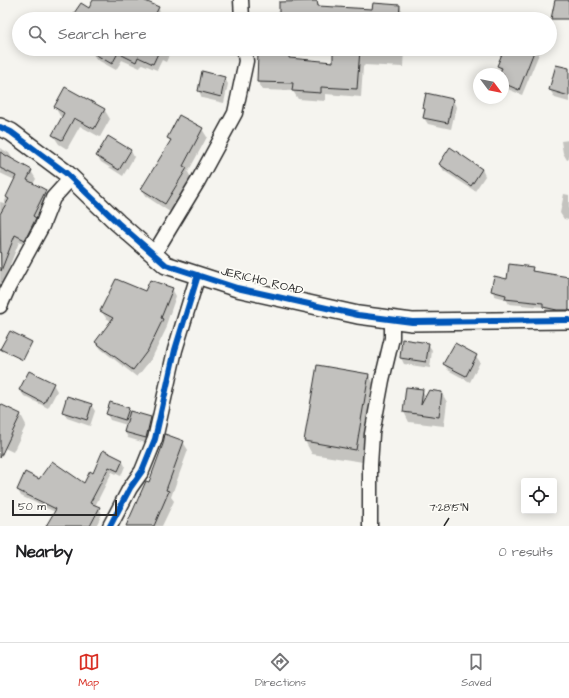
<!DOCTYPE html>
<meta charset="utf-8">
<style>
body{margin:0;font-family:"Architects Daughter",sans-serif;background:#f6f6f6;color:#202124}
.controls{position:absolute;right:12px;bottom:12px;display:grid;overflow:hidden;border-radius:4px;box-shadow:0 2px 10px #0003}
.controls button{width:36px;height:36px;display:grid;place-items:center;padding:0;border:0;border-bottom:1px solid #e0e0e0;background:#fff;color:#202124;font:20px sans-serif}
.compass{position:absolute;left:473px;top:68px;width:36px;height:36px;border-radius:50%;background:#fff;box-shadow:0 2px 10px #0003;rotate:122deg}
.scale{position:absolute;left:12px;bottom:10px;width:105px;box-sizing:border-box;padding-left:4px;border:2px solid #2b2b2b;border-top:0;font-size:11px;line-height:14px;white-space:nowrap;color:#2b2b2b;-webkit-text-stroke:3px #fdfcf7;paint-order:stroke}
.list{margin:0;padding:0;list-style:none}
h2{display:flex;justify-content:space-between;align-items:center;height:52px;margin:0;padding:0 16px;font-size:17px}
h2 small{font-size:13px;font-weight:400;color:#757577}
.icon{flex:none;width:22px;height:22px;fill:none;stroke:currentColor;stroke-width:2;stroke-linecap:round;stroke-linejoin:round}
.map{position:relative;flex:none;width:569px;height:526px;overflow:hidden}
.search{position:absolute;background:#fff;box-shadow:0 2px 10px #0003;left:12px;right:12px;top:12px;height:44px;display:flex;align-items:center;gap:10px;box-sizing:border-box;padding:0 14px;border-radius:22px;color:#757577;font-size:15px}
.sheet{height:116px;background:#fff}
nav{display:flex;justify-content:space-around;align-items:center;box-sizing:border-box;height:56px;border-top:1px solid #e0e0e0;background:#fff;font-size:11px;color:#757577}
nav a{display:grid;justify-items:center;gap:2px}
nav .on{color:#d93025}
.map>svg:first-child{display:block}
</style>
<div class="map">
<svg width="569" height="526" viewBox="0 0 569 526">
<rect width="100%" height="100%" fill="#f5f4ef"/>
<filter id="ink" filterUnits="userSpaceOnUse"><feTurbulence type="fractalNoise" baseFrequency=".025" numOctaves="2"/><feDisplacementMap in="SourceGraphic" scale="8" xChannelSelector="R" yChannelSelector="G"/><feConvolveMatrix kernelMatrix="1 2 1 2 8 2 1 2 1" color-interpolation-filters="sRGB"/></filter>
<g filter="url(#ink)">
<!-- shadow -->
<path fill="#0003" d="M94,0H141L158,8L162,15L161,19H73L89,10Z
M317,2L320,7L373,10L400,6L404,15V19H280Z
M505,15L514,19H503Z
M94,49H168L170,53L166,62L162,60L157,70L142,64L140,68L122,60L116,70L96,59L92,52Z
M334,49H404L403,67L365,65L363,67L361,97L326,94L325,101L298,99L293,91L263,90L258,82L288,55L291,60L333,63Z
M495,49H541L522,95L503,87V74H500L501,71L498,66L503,55L498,53Z
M569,69V102L555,98L550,90Z
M203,73L224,77L228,84L224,103L202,98L199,91Z
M427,94L453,100L456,107L451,129L428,124L424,118L426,112L424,108Z
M55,107L104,109L110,119L100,137L80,126L67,149L59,144L53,135L63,117L60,116Z
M202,129L207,137L188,172L191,178L170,212L147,197L142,189L171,142L168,138Z
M108,137L131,151L134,157L123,176L101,162L97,156Z
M569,140V159L567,160L563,153L561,141Z
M0,148L9,153L14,161L31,171L36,179L33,184L46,191L50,198L29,247L19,242L0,290V202L4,203L15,180L0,173Z
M440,164L482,169L485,176L475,191L444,171Z
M564,194L569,195V220L564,219L560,213Z
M532,268L534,272L569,278V315L547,312L544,307L509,304L506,299L495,296L492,291L508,281Z
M172,289L176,296L166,325L167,327L152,358L137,377L101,349L96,342L111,321L106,318L101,311L146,292Z
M428,344L432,350L430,368L404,364L401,358Z
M476,356L480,362L470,382L448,370L444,364Z
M318,366L369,375L376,388L363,462L312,454L305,441Z
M53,384L57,391L48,408L24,396L20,390Z
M422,390L426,397L441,392L447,402L444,426L409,422L404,412Z
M110,403L129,409L130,412L150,418L154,425L149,444L128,438L125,432L127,425L110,420L107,414Z
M0,405L21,415L26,425L13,452L0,446Z
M91,405L95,411L90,426L67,418L64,412Z
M183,442L188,450L171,497L174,501L162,526H127L149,484Z
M122,460L125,466L121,476L112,472L95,506L99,508L102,514L96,526H47L55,512L21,496L18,490L39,480L84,484L93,474Z"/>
<!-- building -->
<path fill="#c2c1be" stroke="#2b2b2b" d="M93,0H143L159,7L153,19H70L81,3L89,8Z
M555,0H569V19H551Z
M317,1L318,6L372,9L373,3L400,5L399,19H279V2Z
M86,49H160L153,64L138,57L136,62L118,53L112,64Z
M333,49H360L357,89L321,87V93L292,91L293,83L257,82L258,53L289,54V58L333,62Z
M504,49H535L519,90L503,83V74H499L502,68L497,66Z
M556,65L569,68V96L549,90Z
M202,71L225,77L221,97L198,91Z
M65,87L105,109L94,129L74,118L62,140L52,135L64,113L54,107Z
M426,93L453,99L448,123L423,118L425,109L423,108Z
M179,115L203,128L183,166L187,168L165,204L141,189L171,140L167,138Z
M108,136L131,150L119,170L96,156Z
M450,147L482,169L471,186L439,164Z
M0,152L32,170L27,180L46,190L33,216L36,218L25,240L15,235L1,271L0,214L9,199L6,197L16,176L0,168Z
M509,264L533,267L532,271L569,277V310H557L543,307V303L505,299L506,295L491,291L494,276L507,279Z
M116,279L145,291L150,280L173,288L161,318L163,319L148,350L133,370L95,342L113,318L100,311Z
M10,331L32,342L23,360L0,349Z
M402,339L429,343L426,362L400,358Z
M455,343L477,355L466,376L443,364Z
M317,365L369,374L356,450L304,441Z
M29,371L54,383L44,403L19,390Z
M406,387L423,389L421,405L429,390L442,392L439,417L403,412Z
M67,396L92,404L87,420L62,412Z
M110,402L129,408L125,420L106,414Z
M0,404L21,414L0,458Z
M130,411L151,417L146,438L124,432Z
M165,434L184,441L166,490L169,491L154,526H126L146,481L149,482L163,444Z
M103,450L123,460L118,471L109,467L90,503L100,507L90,526H46L56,509L17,490L25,472L39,479L52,461L84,483L90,471L93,473Z"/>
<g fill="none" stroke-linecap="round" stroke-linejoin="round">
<defs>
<path id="minor" d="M241,0L242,19
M154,254L198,181L235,113L246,61L244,49
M0,306L8,288L42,226L53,198L71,178
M110,526L130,488L142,471L155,439L175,350L198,275
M370,526V465L372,434L382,380L392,338V320"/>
<path id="tertiary" d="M0,127L11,132L66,173L118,223L166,265L237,288L358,315L412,322L569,320"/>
</defs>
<!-- minor casing -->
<use href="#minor" stroke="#2b2b2b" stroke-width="17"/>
<!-- tertiary casing -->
<use href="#tertiary" stroke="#2b2b2b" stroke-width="20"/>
<!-- minor -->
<use href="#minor" stroke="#fdfcf7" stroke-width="14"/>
<!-- tertiary -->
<use href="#tertiary" stroke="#fdfcf7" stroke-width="17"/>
<defs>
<path id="cycleway" d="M0,127L11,132L66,173L118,223L166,265L237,288L358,315L412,322L569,320
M110,526L130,488L142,471L155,439L175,350L198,275"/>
</defs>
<!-- cycleway casing -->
<use href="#cycleway" stroke="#fdfcf7" stroke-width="8"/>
<!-- cycleway -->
<use href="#cycleway" stroke="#0057b8" stroke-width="6"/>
</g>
</g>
<!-- ticks -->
<path fill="none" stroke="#2b2b2b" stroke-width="1.5" d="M444,526L449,518"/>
<g text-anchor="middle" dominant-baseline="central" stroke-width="3.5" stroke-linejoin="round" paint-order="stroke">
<!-- street labels -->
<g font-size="12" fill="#2b2b2b" stroke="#fdfcf7">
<text transform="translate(262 281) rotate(14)">JERICHO ROAD</text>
</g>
</g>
<g font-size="10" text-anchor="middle" fill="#2b2b2b" stroke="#fdfcf7" stroke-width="3.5" stroke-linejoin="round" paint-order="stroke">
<text x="449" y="511">7°28'15"N</text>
</g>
</svg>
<div class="controls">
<button><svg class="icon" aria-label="locate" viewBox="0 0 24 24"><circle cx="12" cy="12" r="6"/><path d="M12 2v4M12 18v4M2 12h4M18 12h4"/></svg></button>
</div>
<svg class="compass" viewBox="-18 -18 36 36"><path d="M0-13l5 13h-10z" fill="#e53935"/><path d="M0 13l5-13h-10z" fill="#757577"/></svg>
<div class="scale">50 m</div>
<div class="search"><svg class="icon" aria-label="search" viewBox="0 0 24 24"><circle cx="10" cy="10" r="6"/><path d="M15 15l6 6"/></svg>Search here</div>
</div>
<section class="sheet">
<h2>Nearby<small>0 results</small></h2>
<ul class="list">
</ul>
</section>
<nav>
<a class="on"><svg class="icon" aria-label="map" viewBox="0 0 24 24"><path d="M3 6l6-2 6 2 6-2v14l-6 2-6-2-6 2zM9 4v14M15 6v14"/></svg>Map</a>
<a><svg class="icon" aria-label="directions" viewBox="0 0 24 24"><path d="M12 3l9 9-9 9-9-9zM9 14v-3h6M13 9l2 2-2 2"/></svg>Directions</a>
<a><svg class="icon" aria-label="saved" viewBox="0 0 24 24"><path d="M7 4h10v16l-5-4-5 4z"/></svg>Saved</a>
</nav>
